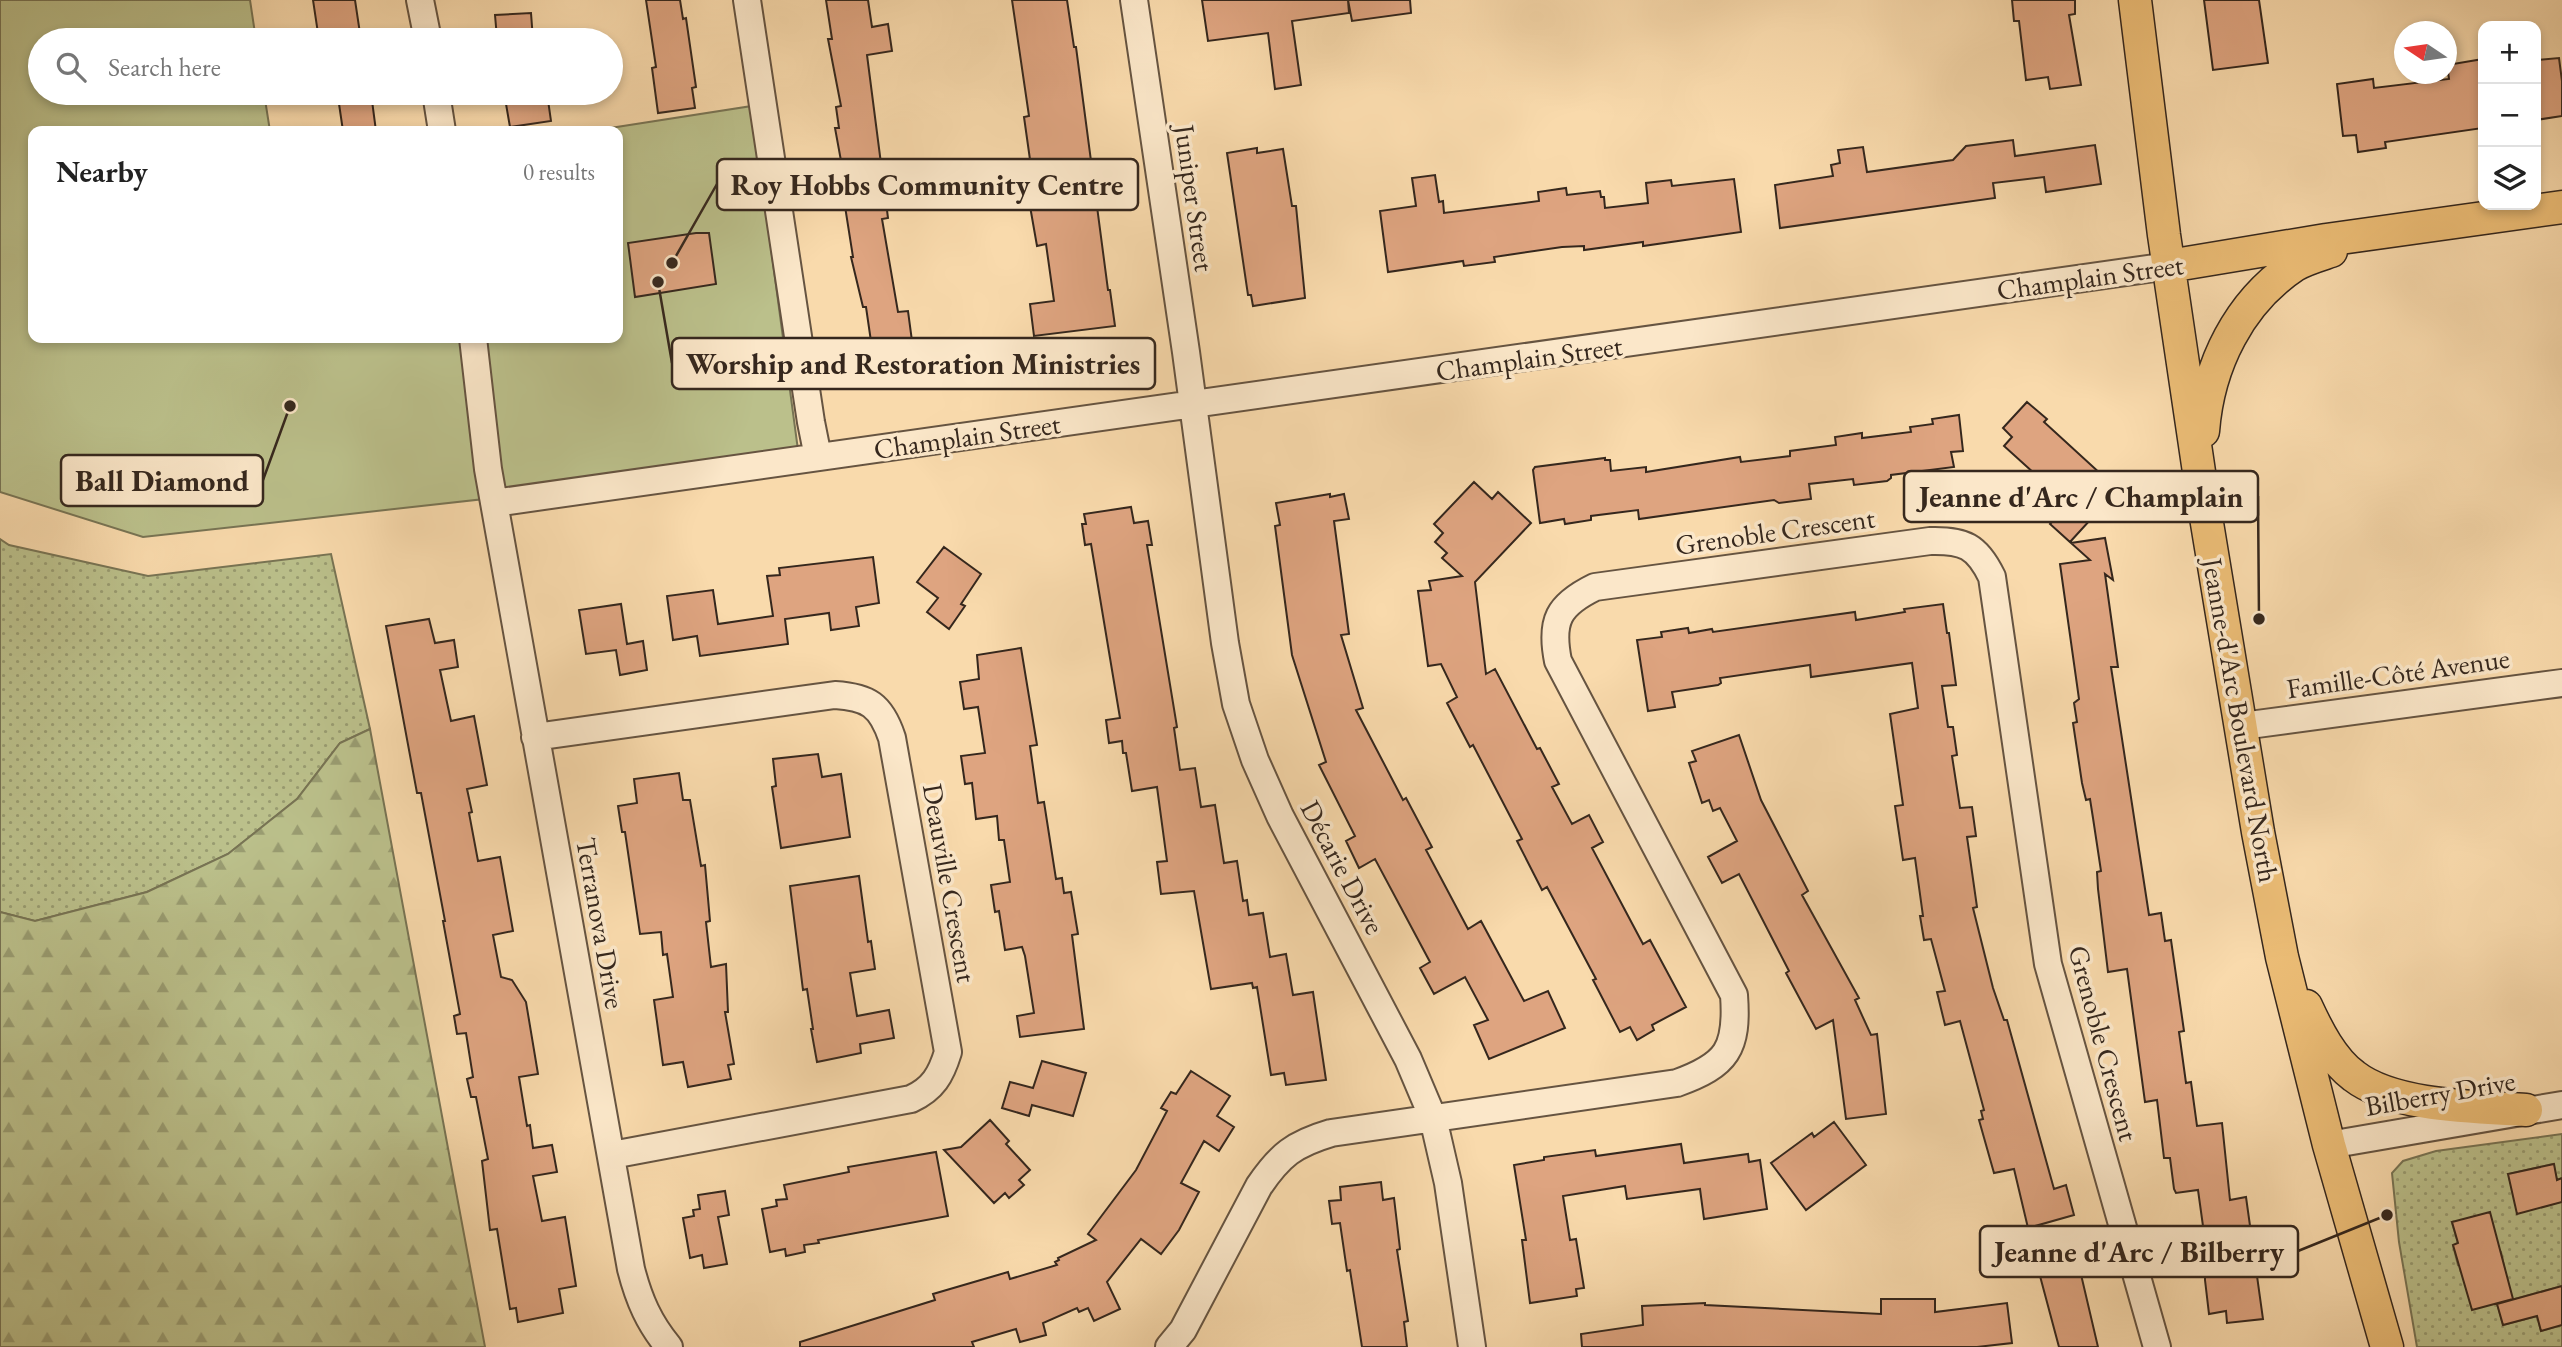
<!DOCTYPE html>
<meta charset="utf-8">
<style>
body{margin:0;font-family:"EB Garamond",serif;background:#f2f2f2;color:#222}
.controls{position:absolute;right:21px;top:21px;display:grid;overflow:hidden;border-radius:14px;box-shadow:0 4px 10px #0003}
.controls button{width:63px;height:63px;display:grid;place-items:center;padding:0;border:0;border-bottom:2px solid #e0e0e0;background:#fff;color:#222;font:35px sans-serif}
.compass{position:absolute;left:2394px;top:21px;width:63px;height:63px;border-radius:50%;background:#fff;box-shadow:0 4px 10px #0003;rotate:283deg}
.list{margin:0;padding:0;list-style:none}
h2{display:flex;justify-content:space-between;align-items:center;height:91px;margin:0;padding:0 28px;font-size:30px}
h2 small{font-size:23px;font-weight:400;color:#767676}
.icon{flex:none;width:38px;height:38px;fill:none;stroke:currentColor;stroke-width:2;stroke-linecap:round;stroke-linejoin:round}
.map{position:relative;flex:none;width:2562px;height:1347px;overflow:hidden}
.search{position:absolute;background:#fff;box-shadow:0 4px 10px #0003;left:28px;top:28px;width:595px;height:77px;display:flex;align-items:center;gap:18px;box-sizing:border-box;padding:0 24px;border-radius:38px;color:#767676;font-size:26px}
.panel{position:absolute;background:#fff;box-shadow:0 4px 10px #0003;left:28px;top:126px;width:595px;height:217px;border-radius:14px}
.map>svg:first-child{display:block}
</style>
<div class="map">
<svg width="2562" height="1347" viewBox="0 0 2562 1347">
<defs>
<pattern id="grass-dots" width="8" height="8" patternUnits="userSpaceOnUse" patternTransform="scale(1.75)"><rect width="8" height="8" fill="#bbc08b"/><path d="M2 2h.1M6 6h.1" fill="none" stroke="#999c71" stroke-width="1.8" stroke-linecap="round"/></pattern>
<pattern id="forest-firs" width="22" height="20" patternUnits="userSpaceOnUse" patternTransform="scale(1.75)"><rect width="22" height="20" fill="#bbc08b"/><path d="M5 1l3.5 6h-7zM16 11l3.5 6h-7z" fill="#999c71"/></pattern>
</defs>
<rect width="100%" height="100%" fill="#f9daac"/>
<filter id="stains"><feTurbulence type="fractalNoise" baseFrequency=".00286" numOctaves="4"/><feColorMatrix values="0 0 0 0 .2 0 0 0 0 .09 0 0 0 0 .02 0 0 0 .5 -.17"/></filter>
<radialGradient id="worn" r=".72"><stop offset=".6" stop-color="#630" stop-opacity="0"/><stop offset="1" stop-color="#630" stop-opacity=".3"/></radialGradient>
<!-- grass -->
<path fill="url(#grass-dots)" stroke="#787454" stroke-width="2" d="M0,539L9,545L148,576L331,554L370,729L340,743L297,799L228,854L147,892L35,921L0,912Z
M2562,1134V1178L2557,1180L2553,1164L2509,1174L2562,1202V1286L2511,1300L2501,1252L2452,1223L2458,1243L2453,1245L2458,1265L2471,1263L2497,1303L2503,1325L2537,1316L2541,1331L2562,1325V1347H2417L2399,1242L2392,1173L2403,1161L2436,1151Z"/>
<!-- forest -->
<path fill="url(#forest-firs)" stroke="#787454" stroke-width="2" d="M370,729L485,1347H0V912L35,921L147,892L228,854L297,799L340,743Z"/>
<!-- park -->
<path fill="#bbc08b" stroke="#787454" stroke-width="2" d="M0,0H250L256,40H40V93H264L270,131H33V338H469L493,498L143,537L0,492Z
M752,106L798,450L505,497L474,338H618V131H591Z"/>
<!-- building -->
<path fill="#dea480" stroke="#35271d" stroke-width="2" d="M313,0H355L361,40H319Z
M646,0H680L683,19L686,18L696,87L692,88L695,108L658,113L652,68L656,67Z
M826,0H868L872,27L888,24L892,51L867,55L888,218L882,219L898,312L908,311L914,356L874,362L866,307H863L851,257H853L844,200L848,199L835,128H839L836,107L841,106L828,39H832Z
M1012,0H1067L1074,47H1076L1108,290H1110L1115,326L1034,336L1030,304L1054,301L1046,244L1037,246L1027,189L1034,188L1024,117L1029,116Z
M1202,0H1348L1349,13L1292,21L1301,85L1275,89L1268,33L1208,41Z
M1348,0H1410L1411,13L1352,21Z
M2012,0H2075V14L2069,15L2081,85L2050,89L2048,77L2026,80L2019,21H2014Z
M2204,0H2259L2268,63L2213,70Z
M531,13L533,40H500V38H497L495,15Z
M2559,58L2562,81V116L2536,120V60Z
M2483,59V128L2385,142L2386,148L2358,152L2356,135L2343,136L2337,84L2373,79L2374,88L2449,79L2447,65Z
M371,93L376,131H343L338,97Z
M509,93H547L551,121L510,127L506,104L510,103Z
M2013,140L2015,156L2095,145L2101,184L2046,192L2044,177L1993,183L1995,198L1780,228L1775,185L1833,176L1831,165L1840,163L1838,150L1863,147L1867,172L1953,160L1966,146Z
M1257,148V153L1283,149L1292,206H1296L1305,298L1253,306L1251,295H1248L1227,153Z
M1435,175L1439,202L1443,201L1444,213L1539,201L1538,192L1566,188L1567,195L1600,191L1601,197H1604L1605,208L1648,203L1646,183L1671,180L1672,186L1734,179L1741,232L1643,246V242L1584,250V246L1562,247L1494,257L1495,262L1464,266L1463,261L1388,272L1380,211L1416,206L1412,178Z
M696,233H709L716,284L635,297L628,243Z
M2027,402L2047,419L2044,422L2114,486L2108,492L2112,496L2070,542L2050,524L2068,504L2004,446L2012,437L2003,428Z
M1959,415L1963,451L1951,452L1954,467L1891,475V478L1887,481L1854,485L1853,479L1809,484L1811,499L1779,503L1774,500L1639,519L1638,510L1591,516V520L1565,524L1564,519L1540,523L1533,470L1535,467L1605,458V460H1610L1611,471L1646,467V472L1740,457L1741,462L1790,456V451L1836,445L1835,437L1862,433V438L1911,432L1910,427L1933,424L1932,419Z
M1474,482L1492,499L1498,492L1531,523L1475,582L1486,674L1495,669L1537,749L1540,748L1559,784L1552,787L1572,824L1589,815L1603,842L1592,848L1643,944L1650,940L1686,1007L1652,1025L1654,1030L1637,1040L1630,1027L1620,1032L1593,980L1596,979L1547,887L1542,890L1517,841L1522,839L1473,745L1470,747L1447,703L1457,697L1441,664L1428,666L1418,591L1431,590L1429,581L1462,576L1442,558L1447,553L1435,542L1443,533L1434,524Z
M1330,494V497L1344,494L1349,519L1334,521L1349,634L1341,635L1363,708L1356,710L1403,800L1406,798L1432,847L1426,850L1468,929L1481,921L1524,1001L1548,991L1565,1028L1489,1059L1474,1025L1488,1020L1465,977L1434,994L1420,968L1430,962L1375,859L1359,868L1346,841L1355,836L1319,765L1326,762L1292,655L1275,526L1280,525L1276,503Z
M1131,507L1134,523L1148,521L1152,545H1147L1177,727L1174,728L1180,770L1195,768L1201,807L1215,805L1224,863L1237,861L1243,901L1247,900L1249,915L1263,913L1270,957L1286,954L1293,995L1313,992L1326,1080L1286,1085L1284,1073L1271,1075L1257,987L1253,988L1252,983L1211,989L1194,891L1161,894L1157,862L1167,861L1157,787L1132,791L1126,753H1123L1122,741L1109,743L1106,720L1120,718L1091,544L1085,545L1082,524H1086L1084,514Z
M2105,538L2113,580L2105,574L2118,667H2111L2149,915L2161,913L2165,941L2171,940L2184,1031L2179,1032L2186,1083L2191,1082L2197,1126L2222,1123L2230,1200L2246,1197L2263,1319L2227,1323L2226,1311L2209,1314L2205,1280V1276H2208V1262L2198,1190L2176,1193L2174,1189L2170,1158H2164L2157,1100L2145,1102L2127,969L2108,972L2098,889L2097,872L2101,871L2093,818L2090,799L2086,800L2082,783L2073,723L2077,722L2074,703L2079,699L2060,564L2090,560L2071,543Z
M944,547L981,574L961,604L965,606L949,629L927,612L938,598L917,582Z
M873,557L879,603L856,607L859,626L831,630L829,613L785,619L788,644L700,656L697,636L673,640L667,596L713,590L718,624L773,616L767,576L780,575L779,568Z
M621,604L627,644L643,641L647,670L620,675L616,650L586,654L579,610Z
M1943,604L1947,633H1949L1956,685L1942,686L1948,727H1953L1957,755L1952,756L1960,808L1972,807L1976,836L1967,837L1977,907L1973,908L1993,988L2004,1020H2007L2054,1189L2066,1185L2074,1215L2028,1228L2014,1169L1994,1173L1979,1120L1983,1119L1981,1111L1984,1110L1960,1021L1945,1025L1937,992L1945,991L1931,939L1924,940L1920,916H1923L1915,858L1903,860L1895,806L1903,805L1890,714L1918,708L1912,663L1811,677L1810,665L1720,678L1721,683L1718,685L1672,692L1675,707L1648,711L1637,640L1662,637L1661,632L1688,628L1689,633L1712,629L1713,632L1855,612L1856,620L1905,612L1904,609Z
M429,619L435,643L454,640L458,667L440,670L451,721L474,716L487,785L467,789L472,812L469,813L478,861L500,857L513,931L493,935L501,977L512,980L526,1002L538,1074L519,1077L527,1126L530,1125L533,1148L552,1145L557,1172L533,1176L542,1221L565,1217L576,1286L559,1289L563,1313L518,1322L516,1308L510,1309L497,1229L490,1230L482,1161L488,1159L476,1097H471L467,1079L473,1077L466,1033L457,1034L454,1016L460,1014L443,921H445L421,793H417L386,626Z
M1021,648L1037,745L1030,746L1038,803L1044,802L1056,879L1062,878L1064,893L1071,892L1078,934L1072,935L1084,1029L1020,1037L1017,1016L1034,1013L1025,956L1022,947L1005,950L999,911L995,912L991,885L1010,882L1004,840H999L997,816L976,819L972,783L965,784L961,756L985,753L978,707L964,709L960,682L979,679L977,655Z
M1739,735L1761,800L1808,891L1802,895L1859,998L1855,1000L1871,1035L1877,1034L1886,1114L1846,1119L1833,1020L1816,1029L1786,973L1789,971L1739,874L1722,883L1708,857L1737,841L1720,808L1713,811L1709,800L1702,803L1689,763L1696,761L1692,751Z
M818,754L822,777L841,774L850,837L781,848L772,787L776,786L773,759Z
M679,773L683,800H690L701,866L705,865L710,921L706,922L711,967L726,964L728,1012H725L734,1064L728,1065L731,1079L688,1087L683,1062L663,1065L654,1000L673,997L667,954L663,955L661,932L640,934L625,832H622L618,806L637,803L634,779Z
M859,876L868,942L871,941L875,969L850,973L857,1016L889,1010L894,1038L860,1044L861,1053L817,1062L811,1029H813L807,989L803,990L790,886Z
M1042,1061L1086,1073L1073,1116L1032,1105L1029,1116L1002,1108L1010,1082L1033,1088Z
M1191,1071L1230,1096L1217,1116L1234,1127L1219,1151L1204,1141L1181,1183L1199,1192L1179,1230L1161,1254L1141,1239L1107,1282L1120,1309L1094,1321L1088,1308L1079,1312L1077,1308L1043,1323L1046,1335L1020,1342L1016,1329L972,1342L974,1347H800V1342L935,1300L933,1294L1008,1272L1010,1279L1057,1265L1055,1262L1059,1260L1058,1258L1096,1240L1088,1234L1136,1170L1167,1111L1161,1108L1171,1092L1176,1094Z
M990,1120L1009,1141L1006,1144L1030,1170L1019,1180L1024,1185L1009,1198L1005,1193L994,1203L944,1150L961,1147Z
M1834,1122L1866,1165L1806,1210L1771,1163L1812,1133L1814,1137Z
M1681,1144L1684,1163L1748,1154L1749,1162L1760,1160L1767,1209L1704,1219L1700,1189L1627,1199L1625,1186L1563,1196L1570,1240L1576,1239L1584,1288L1576,1289L1577,1296L1530,1303L1522,1240H1526L1514,1165L1544,1160V1157L1595,1150L1596,1156Z
M936,1152L948,1216L818,1240L819,1243L804,1245L805,1252L786,1256L785,1249L770,1252L762,1209L777,1206L776,1200L787,1199L784,1185L849,1172L848,1167Z
M2554,1164L2557,1180L2562,1178V1202L2517,1214L2508,1174Z
M1381,1182L1383,1200L1394,1198L1400,1249L1397,1250L1408,1321L1404,1322L1407,1347H1362L1350,1270L1347,1271L1340,1223L1332,1224L1329,1201L1341,1200L1340,1187Z
M725,1191L729,1215L718,1217L727,1264L704,1268L702,1255L690,1258L683,1218L694,1216L693,1210L700,1209L698,1195Z
M2490,1212L2513,1299L2472,1310L2453,1245L2458,1243L2452,1222Z
M2079,1266L2098,1347H2059L2040,1276Z
M2562,1286V1325L2541,1331L2537,1316L2503,1325L2497,1304Z
M1881,1299H1935V1312L2007,1303L2012,1343L1977,1347H1582L1581,1334L1643,1325L1642,1306L1705,1303V1305L1881,1314Z"/>
<g fill="none" stroke-linecap="round" stroke-linejoin="round">
<defs>
<path id="minor" d="M420,0L428,40
M747,0L811,422L818,457
M1134,0L1186,352L1225,643L1236,704L1255,760L1280,816L1408,1059L1433,1118L1448,1183L1472,1347
M436,93L442,131
M473,338L488,469L631,1269C639,1300 649,1323 669,1347
M494,503L2169,266
M2242,726L2562,683
M535,737L835,695C868,697 881,705 892,738L948,1052C941,1075 933,1089 911,1099L612,1155
M2329,1145L2562,1105
M1169,1347L1183,1330L1259,1186C1280,1155 1294,1144 1331,1133L1677,1083C1727,1065 1738,1049 1734,995L1558,661C1550,621 1558,605 1595,587L1930,541C1964,540 1977,546 1992,577L2048,964L2157,1347"/>
<path id="major" d="M2135,0L2164,235L2203,499L2258,832L2282,957L2329,1145L2387,1347
M2169,266L2326,240L2562,207
M2203,431C2208,365 2239,302 2295,265C2305,259 2319,255 2331,251
M2306,1006C2317,1030 2332,1060 2354,1076C2394,1107 2477,1107 2526,1110"/>
</defs>
<!-- minor casing -->
<use href="#minor" stroke="#665441" stroke-width="30"/>
<!-- major casing -->
<use href="#major" stroke="#35271d" stroke-width="35"/>
<!-- minor -->
<use href="#minor" stroke="#fbe7c9" stroke-width="26"/>
<!-- major -->
<use href="#major" stroke="#ecbd76" stroke-width="32"/>
</g>
<g text-anchor="middle" dominant-baseline="central" stroke-width="7" stroke-linejoin="round" paint-order="stroke">
<!-- street labels -->
<g font-size="28" fill="#35271d" stroke="#fbe7c9">
<text transform="translate(1195 198) rotate(82)">Juniper Street</text>
<text transform="translate(2090 277) rotate(-8)">Champlain Street</text>
<text transform="translate(1529 358) rotate(-8)">Champlain Street</text>
<text transform="translate(967 436) rotate(-8)">Champlain Street</text>
<text transform="translate(1775 531) rotate(-8)">Grenoble Crescent</text>
<text transform="translate(2398 673) rotate(-8)">Famille-Côté Avenue</text>
<text transform="translate(2241 720) rotate(80)">Jeanne-d'Arc Boulevard North</text>
<text transform="translate(1343 867) rotate(62)">Décarie Drive</text>
<text transform="translate(950 883) rotate(80)">Deauville Crescent</text>
<text transform="translate(601 923) rotate(80)">Terranova Drive</text>
<text transform="translate(2104 1043) rotate(75)">Grenoble Crescent</text>
<text transform="translate(2440 1093) rotate(-10)">Bilberry Drive</text>
</g>
</g>
<!-- callouts -->
<path fill="none" stroke="#35271d" stroke-width="2.5" d="M672 263L717 184M658 282L672 363M290 406L263 480M2259 619L2258 496M2387 1215L2298 1251"/>
<g fill="#35271d" stroke="#fbe7c9" stroke-width="2.5">
<circle cx="672" cy="263" r="7"/>
<circle cx="658" cy="282" r="7"/>
<circle cx="290" cy="406" r="7"/>
<circle cx="2259" cy="619" r="7"/>
<circle cx="2387" cy="1215" r="7"/>
</g>
<g fill="#fbe7c9" stroke="#35271d" stroke-width="2.5">
<rect x="717" y="159" width="421" height="51" rx="7"/>
<rect x="672" y="338" width="483" height="51" rx="7"/>
<rect x="61" y="455" width="202" height="51" rx="7"/>
<rect x="1904" y="471" width="354" height="51" rx="7"/>
<rect x="1980" y="1226" width="318" height="51" rx="7"/>
</g>
<g font-size="30" text-anchor="middle" font-weight="bold" fill="#35271d">
<text x="927" y="195">Roy Hobbs Community Centre</text>
<text x="913" y="374">Worship and Restoration Ministries</text>
<text x="162" y="491">Ball Diamond</text>
<text x="2081" y="507">Jeanne d'Arc / Champlain</text>
<text x="2139" y="1262">Jeanne d'Arc / Bilberry</text>
</g>
<rect width="100%" height="100%" filter="url(#stains)"/>
<rect width="100%" height="100%" fill="url(#worn)"/>
</svg>
<div class="controls">
<button>+</button>
<button>−</button>
<button><svg class="icon" aria-label="layers" viewBox="0 0 24 24"><path d="M12 4l9 5-9 5-9-5zM3 14l9 5 9-5"/></svg></button>
</div>
<svg class="compass" viewBox="-18 -18 36 36"><path d="M0-13l5 13h-10z" fill="#e53935"/><path d="M0 13l5-13h-10z" fill="#767676"/></svg>
<div class="search"><svg class="icon" aria-label="search" viewBox="0 0 24 24"><circle cx="10" cy="10" r="6"/><path d="M15 15l6 6"/></svg>Search here</div>
<section class="panel">
<h2>Nearby<small>0 results</small></h2>
<ul class="list">
</ul>
</section>
</div>
